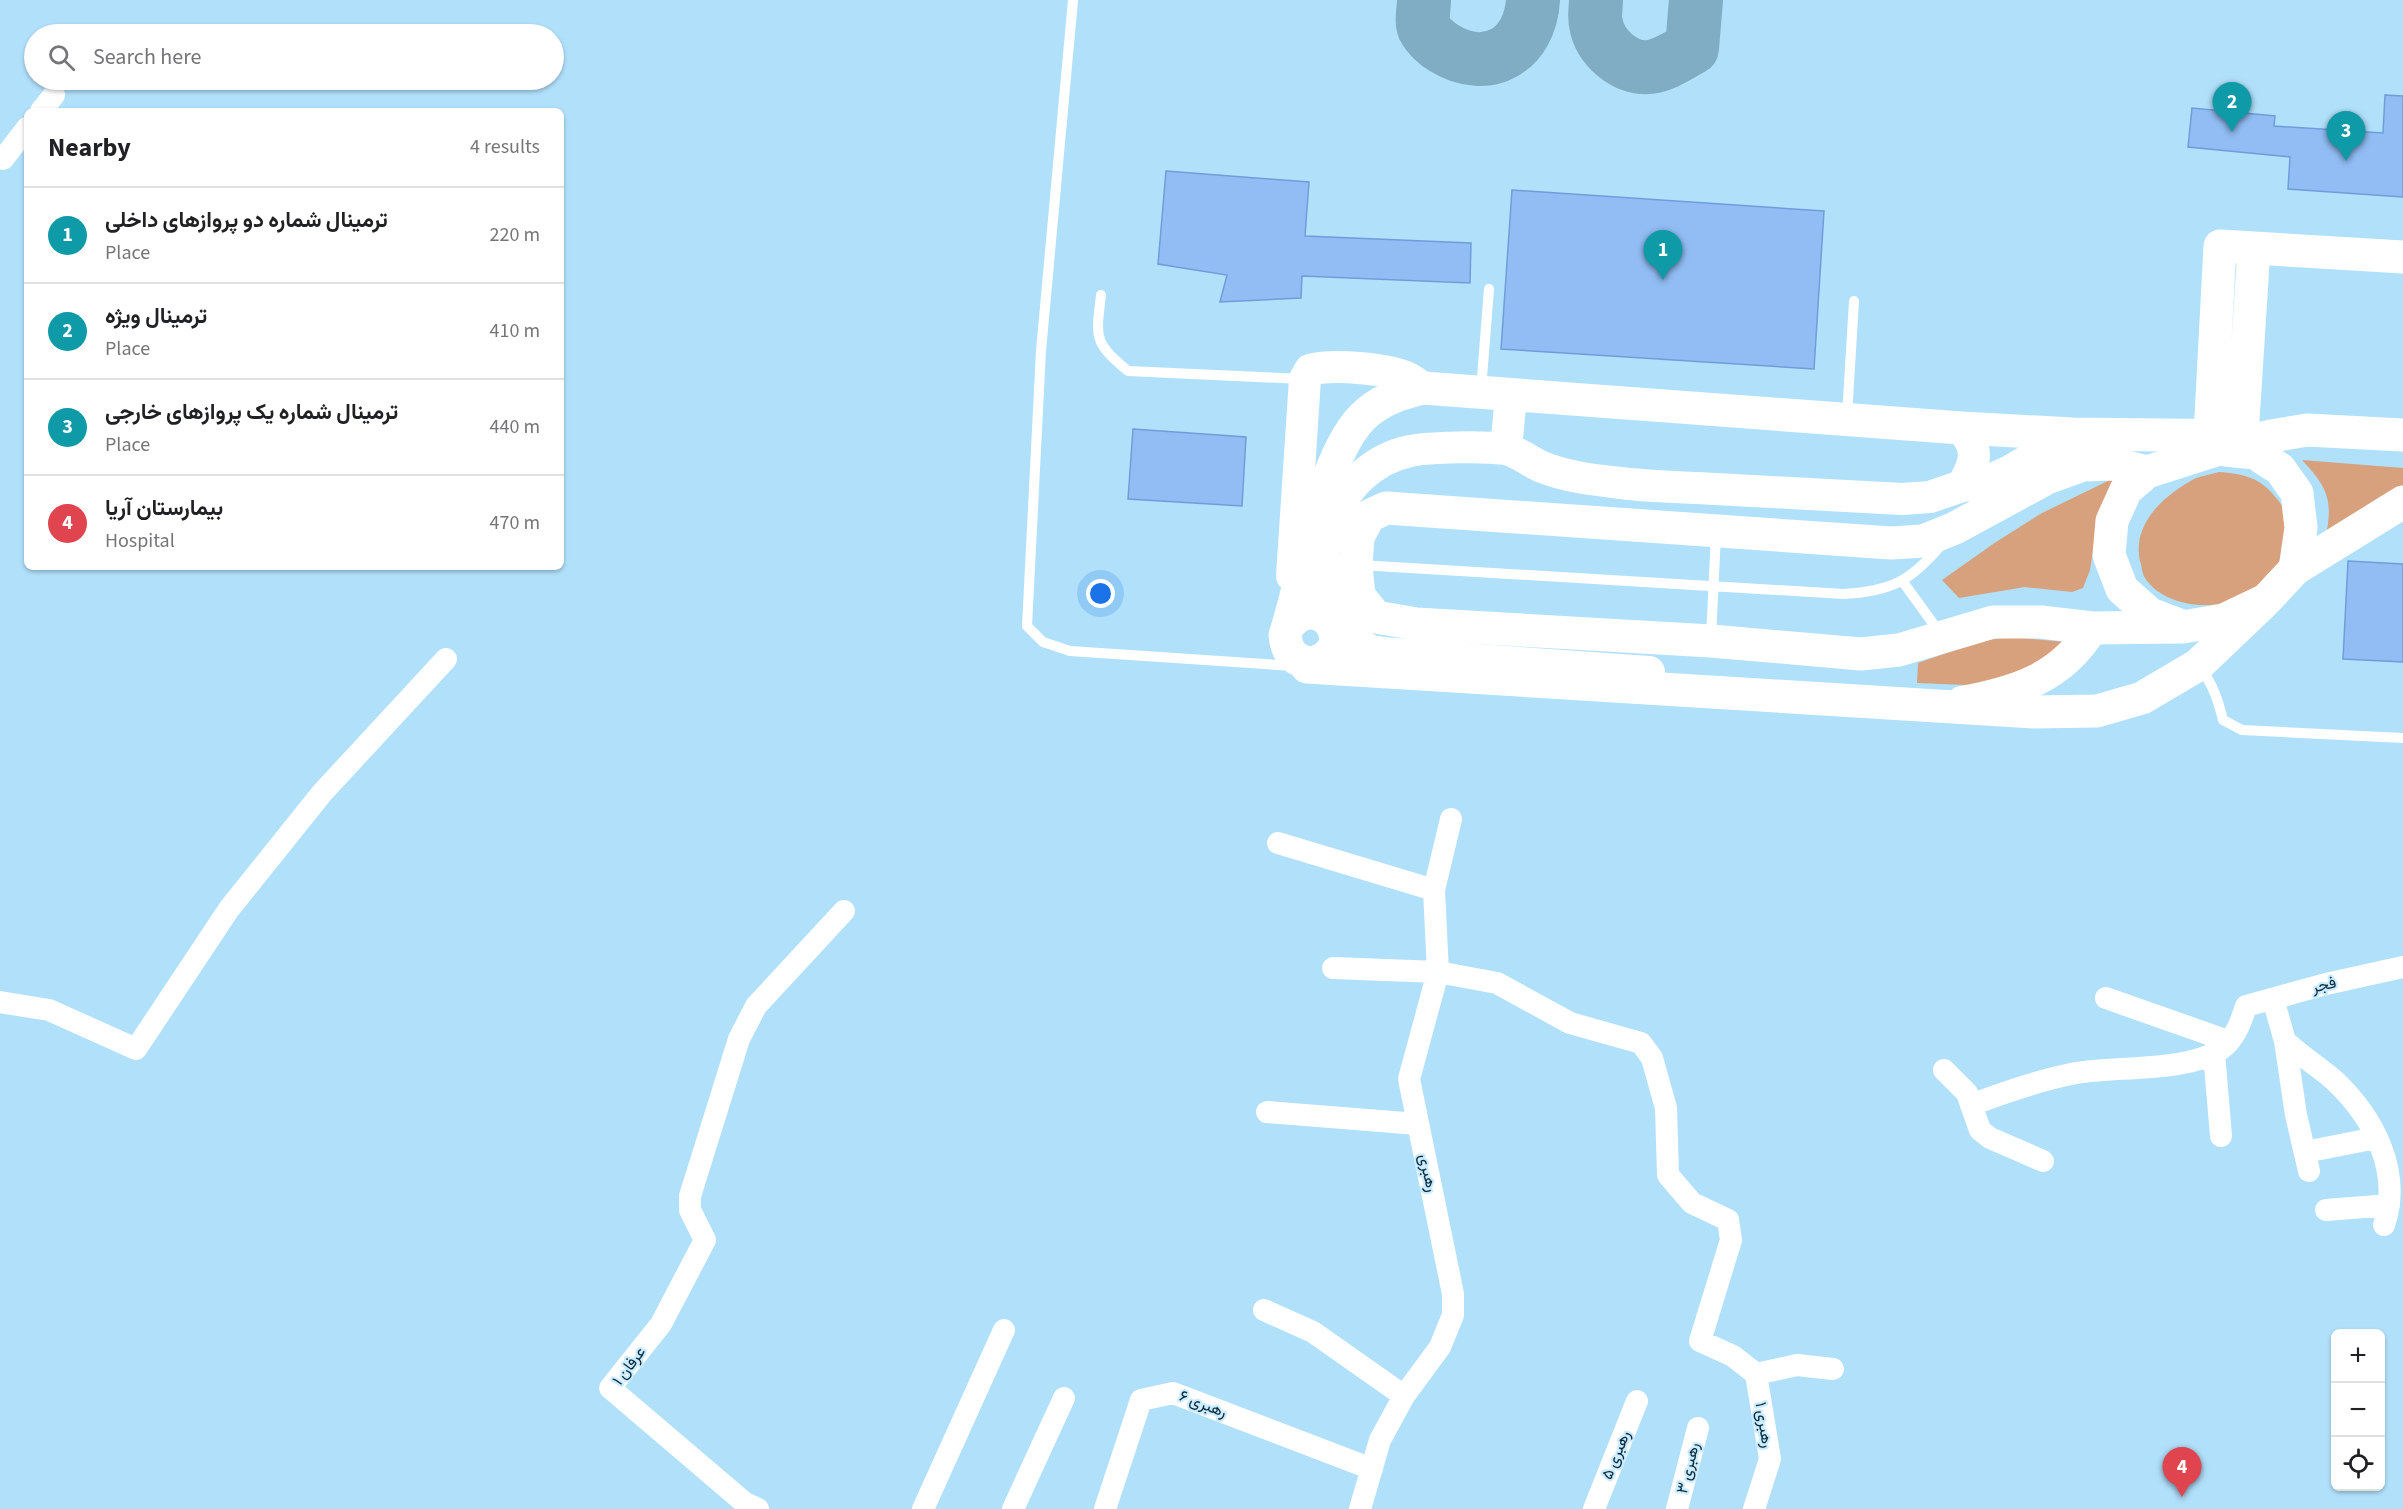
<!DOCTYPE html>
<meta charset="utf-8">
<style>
body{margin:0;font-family:"Source Sans 3",Vazirmatn,sans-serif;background:#f2f2f2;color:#202124}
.controls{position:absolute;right:18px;bottom:18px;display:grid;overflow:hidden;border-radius:9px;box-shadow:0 2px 4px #0004}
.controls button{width:54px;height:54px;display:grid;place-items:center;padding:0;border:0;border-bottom:2px solid #e0e0e0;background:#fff;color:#202124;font:30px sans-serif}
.you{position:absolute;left:1101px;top:594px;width:21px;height:21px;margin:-15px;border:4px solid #fff;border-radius:50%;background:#1a73e8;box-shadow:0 0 0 9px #1a73e833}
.badge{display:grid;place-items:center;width:39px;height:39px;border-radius:50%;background:#111827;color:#fff;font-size:20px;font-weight:700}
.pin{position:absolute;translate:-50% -50px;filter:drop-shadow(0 2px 3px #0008)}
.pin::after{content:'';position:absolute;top:32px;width:21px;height:18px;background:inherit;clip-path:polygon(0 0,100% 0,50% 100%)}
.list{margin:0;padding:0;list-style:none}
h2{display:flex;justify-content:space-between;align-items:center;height:78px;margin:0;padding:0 24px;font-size:26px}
h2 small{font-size:20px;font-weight:400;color:#757577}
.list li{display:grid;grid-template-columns:39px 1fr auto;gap:18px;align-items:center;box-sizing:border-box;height:96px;padding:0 24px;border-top:2px solid #e0e0e0}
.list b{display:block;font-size:22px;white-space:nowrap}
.list p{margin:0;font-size:20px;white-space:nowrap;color:#757577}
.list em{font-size:20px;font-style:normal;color:#757577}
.icon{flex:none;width:33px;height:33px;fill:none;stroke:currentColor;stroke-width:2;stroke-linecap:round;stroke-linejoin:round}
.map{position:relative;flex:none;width:2403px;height:1509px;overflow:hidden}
.search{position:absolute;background:#fff;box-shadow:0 2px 4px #0004;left:24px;top:24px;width:540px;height:66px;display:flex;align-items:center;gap:15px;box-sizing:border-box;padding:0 21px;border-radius:33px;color:#757577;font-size:22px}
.panel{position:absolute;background:#fff;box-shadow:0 2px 4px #0004;left:24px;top:108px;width:540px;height:462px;border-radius:9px}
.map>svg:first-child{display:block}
</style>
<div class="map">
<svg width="2403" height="1509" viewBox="0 0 2403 1509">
<rect width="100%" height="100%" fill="#b1e0fb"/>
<!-- green -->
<path fill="#d7a17e" d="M2302,460L2403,468V490L2325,541C2333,502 2330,490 2302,460Z
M2219,472C2255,475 2265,481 2286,511C2285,523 2286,551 2280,560C2272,574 2257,591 2241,598C2212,611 2164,607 2145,578C2142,574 2142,566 2140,561C2132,526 2161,498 2189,482C2197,476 2209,475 2219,472Z
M2116,477L2095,540L2090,570L2083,588L2072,592L2025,587L1959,598L1942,580L1996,542L2042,513Z
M2011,637L2066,642L2054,654L1997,683L1965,685L1917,683L1918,663L1980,641Z"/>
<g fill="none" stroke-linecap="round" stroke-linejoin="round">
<!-- taxiway -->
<path stroke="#80acc4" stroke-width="54" d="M1424,0C1424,8 1421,21 1424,28C1428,36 1437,44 1444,48C1488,75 1530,50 1533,0
M1596,0C1596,7 1594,16 1596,24C1600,47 1625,70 1650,67C1665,65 1679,55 1692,48L1696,0"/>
</g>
<!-- building -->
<path fill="#91bdf4" stroke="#6e9eda" stroke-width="1.5" d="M2385,95L2403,96V197L2288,189L2290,157L2188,147L2192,108L2275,116L2274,126L2383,133Z
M1166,171L1309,182L1305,236L1471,243L1470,283L1302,276L1301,298L1220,302L1227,275L1158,264Z
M1512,190L1824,211L1814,369L1501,349Z
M1133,429L1246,437L1242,506L1128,499Z
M2348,561L2403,564V662L2343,659Z"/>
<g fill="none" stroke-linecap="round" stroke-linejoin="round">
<!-- lane -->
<path stroke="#fff" stroke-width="10" d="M1073,0L1041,351L1027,626L1043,642L1070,651L1293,666
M1101,295C1096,338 1093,342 1128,371L1302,379
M1481,390L1489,289
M1847,416L1854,301
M1360,565L1844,594C1892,591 1911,581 1942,544
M1903,582L1940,633
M1711,638L1716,534
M2200,668C2213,684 2218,700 2223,720L2242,730L2403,738"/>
<!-- street -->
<path stroke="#fff" stroke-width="22" d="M41,111L54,95
M0,157L3,159L27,128
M1278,843L1434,890
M1333,968L1438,972L1497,983L1570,1023L1641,1043L1652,1058L1666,1108L1668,1175L1692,1203L1728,1220L1731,1240L1700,1341L1733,1356L1756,1374
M2106,998L2228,1041
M2273,999L2285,1041L2296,1115L2309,1171
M0,1002L49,1010L136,1049L229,909L322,793L446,659
M2285,1041C2301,1056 2319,1067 2335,1081C2374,1118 2402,1172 2384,1225
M2214,1053L2221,1136
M1944,1070L1967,1093L1980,1130L1990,1138L2043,1161
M1971,1105C2005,1092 2040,1080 2076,1073C2115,1066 2189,1072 2221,1049C2235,1039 2241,1022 2246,1006L2326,984L2403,967
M1267,1112L1418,1124
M2305,1152L2376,1138
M2326,1210L2389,1205
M1264,1310L1313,1332L1404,1396
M1756,1374L1797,1365L1833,1369
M758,1509L745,1503L610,1388L661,1324L705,1240L690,1210V1196L739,1039L756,1006L844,911
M923,1509L1004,1330
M1013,1509L1064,1398
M1105,1509L1141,1400L1173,1393L1372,1469
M1360,1509L1380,1440L1404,1396L1440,1347L1453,1315V1294L1409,1079L1438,972L1434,890L1451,819
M1594,1509L1637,1401
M1677,1509L1698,1428
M1754,1509L1770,1459L1756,1374"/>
<!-- secondary -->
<path stroke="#fff" stroke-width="32" d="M1961,428C1980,449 1976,463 1962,486
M1506,449L1511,396
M1292,576L1305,379L1310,370C1332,364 1386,368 1408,378C1413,380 1418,385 1423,388
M1649,672L1408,655C1397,654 1383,654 1372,651C1360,647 1349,634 1342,624C1300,562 1335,467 1410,451C1430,447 1484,446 1505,449C1517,451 1530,462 1542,467C1567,477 1594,480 1621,483C1652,487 1685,487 1716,489C1778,492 1840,496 1902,499L1930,497L1962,486L1981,484L2010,471L2073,434
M1962,702C2016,692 2062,678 2092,628"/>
<!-- primary -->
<path stroke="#fff" stroke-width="33" d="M2210,435L2220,246L2403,257
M2242,436L2254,248
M1289,625C1317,591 1355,638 1324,658C1317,663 1309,664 1302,661C1290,657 1286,646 1285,635C1305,576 1322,449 1368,412C1385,398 1403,393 1423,388L1961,428L2073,434L2252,436
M1307,663V667L2034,712L2097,711L2142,698L2198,665L2262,604"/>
<!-- highway -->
<path stroke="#fff" stroke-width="33" d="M2226,450L2255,453L2280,469L2297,493L2301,528L2295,569
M2147,472L2115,464L2083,465L2047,478L1955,528L1923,541L1891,543L1386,508L1369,516L1358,537L1356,565L1359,596L1376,617L1416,624L1711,641L1861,654L1899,650L1993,622H2041L2092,628L2183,627L2224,620L2266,600L2295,569L2403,502
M2179,625L2150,614L2122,589L2109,555L2112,521L2126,490L2147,472L2219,449L2271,436L2307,430L2403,435"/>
</g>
<g text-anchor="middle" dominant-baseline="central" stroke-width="4.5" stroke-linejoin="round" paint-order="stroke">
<!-- street labels -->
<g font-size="16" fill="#062b3c" stroke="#ccebfd">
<text transform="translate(2324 985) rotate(-14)">فجر</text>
<text transform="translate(1428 1173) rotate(78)">رهبری</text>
<text transform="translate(629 1366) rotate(-53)">عرفان ۱</text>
<text transform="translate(1203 1404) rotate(21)">رهبری ۶</text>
<text transform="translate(1764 1425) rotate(81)">رهبری ۱</text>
<text transform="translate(1616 1455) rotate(-68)">رهبری ۵</text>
<text transform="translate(1688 1468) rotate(-76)">رهبری ۳</text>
</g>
</g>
</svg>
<div class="controls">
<button>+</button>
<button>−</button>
<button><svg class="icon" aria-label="locate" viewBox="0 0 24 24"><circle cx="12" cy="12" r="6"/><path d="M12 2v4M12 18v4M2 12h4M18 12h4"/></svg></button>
</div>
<div class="you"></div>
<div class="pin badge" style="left:1663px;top:280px;background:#0f9aa8">1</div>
<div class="pin badge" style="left:2232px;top:132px;background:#0f9aa8">2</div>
<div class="pin badge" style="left:2346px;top:161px;background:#0f9aa8">3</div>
<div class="pin badge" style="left:2182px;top:1497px;background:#e0444e">4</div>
<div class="search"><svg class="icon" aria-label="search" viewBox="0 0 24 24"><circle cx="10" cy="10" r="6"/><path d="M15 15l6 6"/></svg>Search here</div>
<section class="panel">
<h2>Nearby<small>4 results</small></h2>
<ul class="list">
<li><span class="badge" style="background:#0f9aa8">1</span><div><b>ترمینال شماره دو پروازهای داخلی</b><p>Place</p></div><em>220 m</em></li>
<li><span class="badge" style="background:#0f9aa8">2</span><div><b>ترمینال ویژه</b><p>Place</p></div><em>410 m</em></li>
<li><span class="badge" style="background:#0f9aa8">3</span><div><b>ترمینال شماره یک پروازهای خارجی</b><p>Place</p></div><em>440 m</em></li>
<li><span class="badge" style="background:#e0444e">4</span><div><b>بیمارستان آریا</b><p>Hospital</p></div><em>470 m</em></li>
</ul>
</section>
</div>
